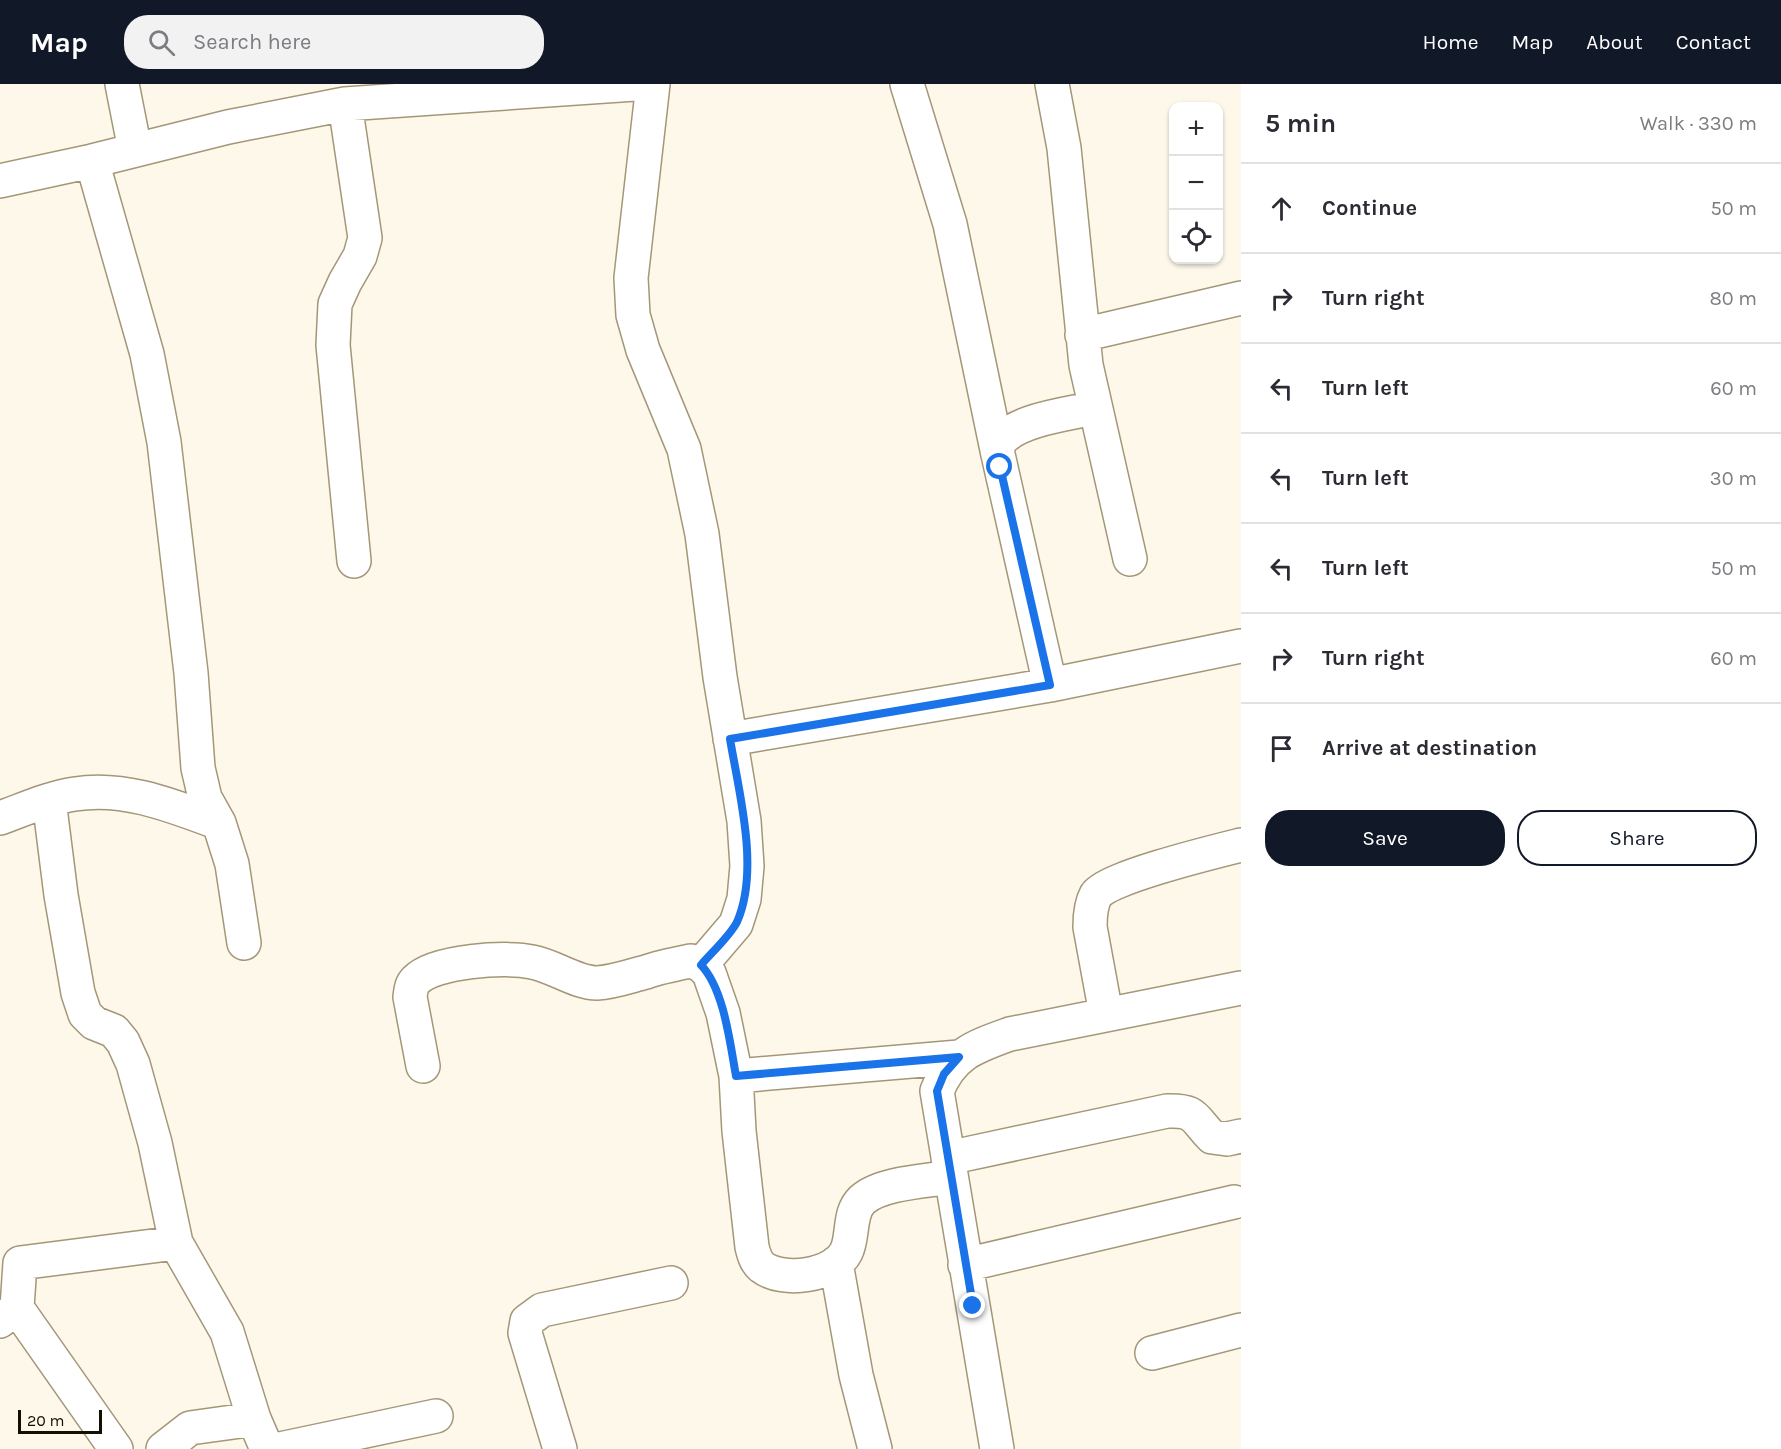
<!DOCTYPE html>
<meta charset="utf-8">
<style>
body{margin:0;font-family:Karla,sans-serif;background:#f2f2f3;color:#2b2b33}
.controls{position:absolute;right:18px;top:18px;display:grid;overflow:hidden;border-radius:12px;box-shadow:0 2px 4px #0004}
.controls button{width:54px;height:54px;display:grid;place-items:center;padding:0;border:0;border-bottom:2px solid #e1e1e2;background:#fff;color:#2b2b33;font:30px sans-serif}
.scale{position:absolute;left:18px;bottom:15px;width:84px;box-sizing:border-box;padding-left:6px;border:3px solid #130f04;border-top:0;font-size:16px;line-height:21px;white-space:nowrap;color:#130f04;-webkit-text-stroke:4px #fef8eb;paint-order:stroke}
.stop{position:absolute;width:18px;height:18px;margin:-14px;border:4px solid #1a73e8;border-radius:50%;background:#fff}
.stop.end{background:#1a73e8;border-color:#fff;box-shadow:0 2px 6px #0008}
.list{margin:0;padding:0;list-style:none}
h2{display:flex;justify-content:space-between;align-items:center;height:78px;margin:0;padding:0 24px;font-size:26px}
h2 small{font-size:20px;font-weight:400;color:#7c7c81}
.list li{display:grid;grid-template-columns:39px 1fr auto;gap:18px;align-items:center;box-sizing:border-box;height:90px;padding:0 24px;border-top:2px solid #e1e1e2}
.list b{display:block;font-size:22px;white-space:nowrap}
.list em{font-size:20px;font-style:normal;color:#7c7c81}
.actions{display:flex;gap:12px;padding:18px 24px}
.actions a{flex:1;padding:14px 0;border:2px solid #111827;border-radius:24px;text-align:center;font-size:21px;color:#111827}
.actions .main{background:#111827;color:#fff}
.icon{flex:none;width:33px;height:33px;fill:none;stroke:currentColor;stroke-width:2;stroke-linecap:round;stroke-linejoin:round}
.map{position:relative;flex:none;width:1241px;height:1365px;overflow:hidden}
header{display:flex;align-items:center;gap:36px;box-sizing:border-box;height:84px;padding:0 30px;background:#111827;color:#fff}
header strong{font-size:28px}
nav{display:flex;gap:33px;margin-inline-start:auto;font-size:21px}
.search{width:420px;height:54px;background:#f2f2f3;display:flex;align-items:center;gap:15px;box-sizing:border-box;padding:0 21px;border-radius:24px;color:#7c7c81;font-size:22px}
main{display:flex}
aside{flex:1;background:#fff}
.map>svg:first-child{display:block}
</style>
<header>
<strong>Map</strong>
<div class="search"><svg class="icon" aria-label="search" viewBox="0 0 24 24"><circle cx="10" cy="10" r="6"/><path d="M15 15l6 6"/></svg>Search here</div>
<nav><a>Home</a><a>Map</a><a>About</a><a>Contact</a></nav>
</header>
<main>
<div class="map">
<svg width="1241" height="1365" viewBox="0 0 1241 1365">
<rect width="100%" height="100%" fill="#fef8eb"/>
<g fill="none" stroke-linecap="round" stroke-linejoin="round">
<defs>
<path id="minor" d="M122,0L135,66
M653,0L631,194L633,231L643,266L684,365L702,450L720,593L744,737L747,782L744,815L736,840L701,881
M907,0L950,140L997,366
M1052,0L1064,64L1086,281L1130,475
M345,20L365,154L360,172L345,198L335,220L333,261L354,477
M92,77L147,270L164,358L191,589L198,684L205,714L219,739L232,780L244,859
M0,97L92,77L228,43L345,20L635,0
M1082,251L1241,214
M1050,601L997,366C999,361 1000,356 1004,353C1024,335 1068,330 1094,324
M730,655L1050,601L1241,562
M49,716L61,811L78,909L85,930L94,939L114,947L123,958L133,980L155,1059L176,1159L227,1248L254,1335L267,1365
M0,734C25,725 49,714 75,710C125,702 173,722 219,739
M1106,930L1090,843C1090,832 1091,820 1096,811C1106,794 1217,767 1241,761
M423,982L410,913C411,906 411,901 416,896C434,877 507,872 532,878C554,882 576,899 597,899C614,898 630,892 646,888C660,883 676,880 691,877L701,881L709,889L723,929L736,992L739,1047L752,1163C754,1171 756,1178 762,1183C783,1199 834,1192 846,1168C854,1153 848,1129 862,1116C880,1099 926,1097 951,1093
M736,992L959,973
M948,1074L1167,1027C1197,1026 1193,1034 1212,1053L1227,1055L1241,1052
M836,1179L856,1291L875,1365
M965,1181L1234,1118
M17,1224L116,1365
M0,1237L17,1224L20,1179L176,1159
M1152,1269L1241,1246
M163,1365L190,1344L254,1335
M280,1365L436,1332
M560,1365L525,1249L527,1237L542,1226L671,1199
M997,1365L937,1007C952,970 974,963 1010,950L1241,904"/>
</defs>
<!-- minor casing -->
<use href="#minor" stroke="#a49778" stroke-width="36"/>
<!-- minor -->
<use href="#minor" stroke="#fff" stroke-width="33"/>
</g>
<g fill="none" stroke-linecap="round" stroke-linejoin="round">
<!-- route -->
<path stroke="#1a73e8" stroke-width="8" d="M973,1222L937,1007L944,990L959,973L736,992C730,959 724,905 701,881C711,869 730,852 737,838C760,786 739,709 730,655L1050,601L1000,383"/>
</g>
</svg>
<div class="controls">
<button>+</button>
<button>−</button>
<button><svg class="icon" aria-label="locate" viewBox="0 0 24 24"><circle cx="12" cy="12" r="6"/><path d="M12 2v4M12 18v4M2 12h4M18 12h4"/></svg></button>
</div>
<div class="scale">20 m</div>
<div class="stop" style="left:1000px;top:383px"></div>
<div class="stop end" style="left:973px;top:1222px"></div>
</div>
<aside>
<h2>5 min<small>Walk · 330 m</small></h2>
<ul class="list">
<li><svg class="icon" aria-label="ahead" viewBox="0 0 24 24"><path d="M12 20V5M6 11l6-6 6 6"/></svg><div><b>Continue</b></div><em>50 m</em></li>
<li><svg class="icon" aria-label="right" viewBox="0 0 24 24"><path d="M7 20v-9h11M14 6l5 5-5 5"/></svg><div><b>Turn right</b></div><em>80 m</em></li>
<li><svg class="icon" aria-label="left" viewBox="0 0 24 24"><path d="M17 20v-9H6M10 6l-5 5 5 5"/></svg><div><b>Turn left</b></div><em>60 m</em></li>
<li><svg class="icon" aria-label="left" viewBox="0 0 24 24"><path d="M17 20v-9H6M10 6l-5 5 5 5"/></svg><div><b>Turn left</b></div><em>30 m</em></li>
<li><svg class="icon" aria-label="left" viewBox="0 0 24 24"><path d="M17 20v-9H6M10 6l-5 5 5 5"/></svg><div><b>Turn left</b></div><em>50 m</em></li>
<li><svg class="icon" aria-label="right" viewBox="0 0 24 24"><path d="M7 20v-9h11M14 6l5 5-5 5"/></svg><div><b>Turn right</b></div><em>60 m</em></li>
<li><svg class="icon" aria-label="arrive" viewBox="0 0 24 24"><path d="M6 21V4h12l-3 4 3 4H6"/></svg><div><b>Arrive at destination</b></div></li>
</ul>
<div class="actions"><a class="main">Save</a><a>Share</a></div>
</aside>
</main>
